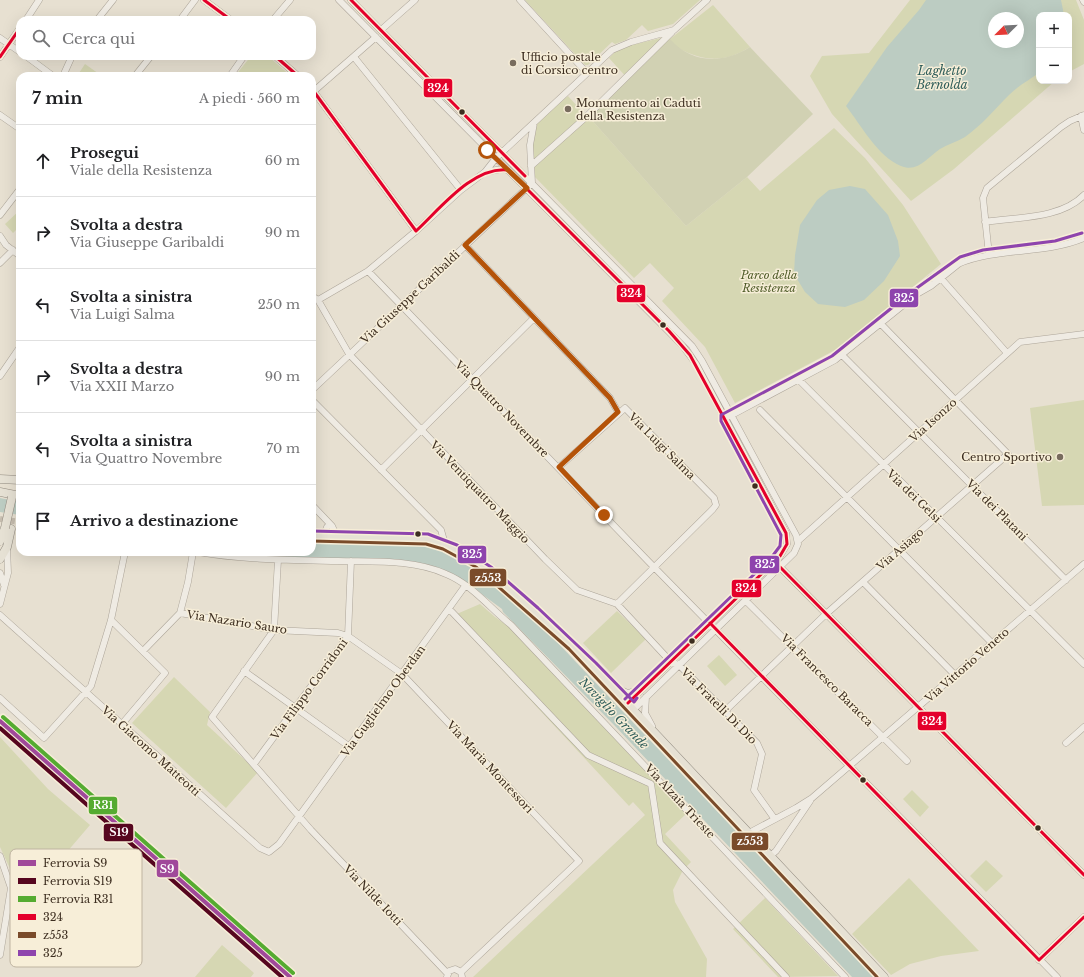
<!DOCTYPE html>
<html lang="it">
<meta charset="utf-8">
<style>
body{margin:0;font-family:"Libre Baskerville",serif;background:#f2f2f2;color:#202124}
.controls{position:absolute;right:12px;top:12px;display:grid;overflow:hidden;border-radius:8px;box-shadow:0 4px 16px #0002}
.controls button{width:36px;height:36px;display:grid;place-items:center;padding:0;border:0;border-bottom:1px solid #e0e0e0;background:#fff;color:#202124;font:20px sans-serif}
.compass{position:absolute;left:988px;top:12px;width:36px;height:36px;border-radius:50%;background:#fff;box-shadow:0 4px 16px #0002;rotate:246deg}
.stop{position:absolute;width:12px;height:12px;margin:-9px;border:3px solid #b45309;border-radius:50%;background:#fff}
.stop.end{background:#b45309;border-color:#fff;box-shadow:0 1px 4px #0008}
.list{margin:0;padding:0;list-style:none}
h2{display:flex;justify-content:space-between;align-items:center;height:52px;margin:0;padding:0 16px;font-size:17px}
h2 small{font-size:13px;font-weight:400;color:#757577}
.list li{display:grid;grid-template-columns:26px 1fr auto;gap:12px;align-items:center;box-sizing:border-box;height:72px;padding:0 16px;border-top:1px solid #e0e0e0}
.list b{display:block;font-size:15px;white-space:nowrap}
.list p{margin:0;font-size:13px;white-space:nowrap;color:#757577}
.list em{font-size:13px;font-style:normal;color:#757577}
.icon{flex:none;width:22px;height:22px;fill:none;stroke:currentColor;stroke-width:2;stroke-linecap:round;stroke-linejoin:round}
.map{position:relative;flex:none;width:1084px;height:977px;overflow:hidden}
.search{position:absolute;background:#fff;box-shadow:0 4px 16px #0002;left:16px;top:16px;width:300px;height:44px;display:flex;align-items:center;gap:10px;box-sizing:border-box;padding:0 14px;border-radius:12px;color:#757577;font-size:15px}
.panel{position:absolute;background:#fff;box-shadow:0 4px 16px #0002;left:16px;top:72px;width:300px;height:484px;border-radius:12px}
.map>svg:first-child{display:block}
</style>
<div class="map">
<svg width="1084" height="977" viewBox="0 0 1084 977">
<rect width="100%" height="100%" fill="#e7e0d1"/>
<!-- green -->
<path fill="#d6d7b3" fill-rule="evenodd" d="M525,0H700L673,24L648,31L642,25L626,40L615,44L612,42L588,65H585Z
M910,0H1076L1084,20V64L1069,72V15H1039V81H1055L954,169L911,201L832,114L810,76L822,56L869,53ZM994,18H1018V42H994Z
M713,5L750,47C724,63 705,62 678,48L628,79L609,58L619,48L665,37L670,39Z
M251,56H268L291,76H235Z
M85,64L102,76H77Z
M568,96L588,118L589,117L686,226L747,177L760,191L834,128L865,158L903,205L941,264L837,349L735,403L705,347L662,301L674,288L650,263L634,278L533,175V143L537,122Z
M20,210V226L13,233L5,224Z
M1084,400V505L1042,506L1030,408Z
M480,604L495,617L508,626L686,814L665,834L691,862L683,870L673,890L675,902L707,959L706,977H473L645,815L633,802L629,806L452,616Z
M617,611L646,639L611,673L583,643Z
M719,655L737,675L725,686L707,666Z
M174,677L210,712L207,725L258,772L226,808L132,723Z
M0,737L48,789L90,825L25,901L0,847Z
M912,790L929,807L920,817L903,799Z
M986,860L1003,876L986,892L970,876Z
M909,878L979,951L941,956L910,964L891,975L852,934Z
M765,898L838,976L778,977L733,929Z
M222,945L254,973L251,977H195Z"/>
<!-- cemetery -->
<path fill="#d1d1b3" d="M670,39C692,64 723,64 750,47L813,114L747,177L686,226L589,117Z"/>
<!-- water -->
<path fill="#bcccc2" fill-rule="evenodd" d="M926,0H1061L1064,15H1039V73C1029,80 1018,86 1009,95C995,109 982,125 965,137C957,142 948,144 940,149C928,157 918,173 901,166C878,157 861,125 846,106L887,47L919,10ZM994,18H1018V42H994Z
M850,186L865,189L888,215L898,241L900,256L884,281L864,300L845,307L818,304L805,292L794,274L795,255L800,225L817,200L829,190Z
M0,498L20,502V515L0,512Z
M312,543L399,544L431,547L459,557L480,571L557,642L874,977H852L616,727L503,612L502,609L468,584L423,564L257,556L217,552H312Z"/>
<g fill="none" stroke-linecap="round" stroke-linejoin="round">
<!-- minor-tunnel -->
<path stroke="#c5bcae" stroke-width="6" stroke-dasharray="6 3" stroke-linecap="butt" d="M0,519L20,522"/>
<defs>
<path id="minor" d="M204,0L231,20
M339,0L682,345L696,364L786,533L787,544L780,556L628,703
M351,0L692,346L702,361L796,535L798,544L794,553L634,709
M520,0L587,73
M1083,0L1084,2
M26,20L39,0
M97,20L113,0
M180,20L195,0
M273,20L290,0
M381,30L415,0
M0,38L20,52
M26,56L53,76
M275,56L298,76
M0,57L20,28
M354,57L461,190
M63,76L72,56
M135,76L151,56
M230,76L244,56
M312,89L416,231
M314,91L376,37
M0,115L20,129
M1081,116L1084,130
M531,166L586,117L672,32
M485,172L502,169L508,170
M0,215L20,189
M985,222C1017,217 1061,219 1084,195
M0,236L6,245L20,256
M465,245L610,398L618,412
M989,255L983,198L987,188L1061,127L1070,121L1084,115
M0,263L13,250
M958,264C998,247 1044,255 1084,238
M368,271L649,562L1057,977
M938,275L1007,353
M919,291L930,279L949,267
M312,296L318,300L349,354L545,559L577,590L617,604L671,662L679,665L757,743L762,754L754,790L774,818
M318,300L368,271L416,231L461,190L485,172L496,158L612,50L631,42L674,30L707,0
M842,355L1066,580
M0,376L20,347
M799,380L1084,664
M312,390L532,183L530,145L534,123
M312,400L441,530L445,544
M760,410L992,643
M730,416L835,360L917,294L931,286L961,262
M559,467L625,408L714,498L716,505L713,509L617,604
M381,470L533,319
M312,505L332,526L337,537
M323,537L327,527L330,524
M798,541L1020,342L1084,334
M198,552C245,560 291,560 338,561C373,562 413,559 446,574C471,584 490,608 511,625L845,977
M278,560L274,630L212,717L311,830L448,974
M779,566L1084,875
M0,573L4,585
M863,582L955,675
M746,601L907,761
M0,604L8,573L7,547
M452,612L588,755L651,784L660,843L786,977
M180,613L274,630L338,633L348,636L402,674L579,861L461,972
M0,615L260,848L269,852L279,844L465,586
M111,620L165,673L122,724
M143,651L180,613L188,582L193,552
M244,671L350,747
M613,687L628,693L641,689
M646,697L645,713L652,726
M0,698L44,738L91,686L111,620L125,552
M725,711L826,614L1008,454L881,324
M1066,743L1084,727
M254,764L348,636L351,561
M749,833L796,808L812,798L1084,564
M0,856L11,888L0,955
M770,856L776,851L810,801
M1039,960L1084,917
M447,977L449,971L455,969L461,972L462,977"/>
<path id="major" d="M0,479L20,480
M0,492L20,496
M312,536L427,539L445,544L479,563L572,645L884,977
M0,541L5,528
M0,559L7,547L11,529"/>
</defs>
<!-- minor casing -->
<use href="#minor" stroke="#ada599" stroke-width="7"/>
<!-- major casing -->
<use href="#major" stroke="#928b80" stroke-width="9"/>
<!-- minor -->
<use href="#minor" stroke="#efebe3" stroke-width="6"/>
<!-- major -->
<use href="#major" stroke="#e6e1d4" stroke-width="8"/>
<defs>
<path id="major-bridge" d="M5,528L12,497"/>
</defs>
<!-- major-bridge casing -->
<use href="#major-bridge" stroke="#928b80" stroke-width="9" stroke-linecap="butt"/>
<!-- major-bridge -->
<use href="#major-bridge" stroke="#e6e1d4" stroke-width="8"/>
<defs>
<path id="bus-1" d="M204,0L231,20
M351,0L525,176
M275,56L298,76
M0,57L20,28
M312,89L416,231C440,209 473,166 508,170L669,331L690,355L786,533L787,544L780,556L628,703
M780,567L1084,875
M710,623L1039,960L1084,917"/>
<path id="bus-2" d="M312,541L426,544L443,549L476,567L569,649L877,977"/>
<path id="bus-3" d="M312,531L428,534L457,545L491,567L538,608L596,663L634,702L637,698
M625,699L771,558L780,546L781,535L721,421V415L832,356L914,290L960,257L983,250L1055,241L1082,233"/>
</defs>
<!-- bus-1 casing -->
<use href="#bus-1" stroke="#f7eed8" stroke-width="6"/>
<!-- bus-2 casing -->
<use href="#bus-2" stroke="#f7eed8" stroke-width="6"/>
<!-- bus-3 casing -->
<use href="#bus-3" stroke="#f7eed8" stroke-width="6"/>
<!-- bus-1 -->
<use href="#bus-1" stroke="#e4002b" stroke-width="3"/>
<!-- bus-2 -->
<use href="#bus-2" stroke="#7a4b2a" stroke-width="3"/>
<!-- bus-3 -->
<use href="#bus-3" stroke="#8e44ad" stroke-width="3"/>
<defs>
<path id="rail-1" d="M0,721L290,977"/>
<path id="rail-2" d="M0,728L282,977"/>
<path id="rail-3" d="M3,717L293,973"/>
</defs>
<!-- rail-1 casing -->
<use href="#rail-1" stroke="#f7eed8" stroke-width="7"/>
<!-- rail-2 casing -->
<use href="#rail-2" stroke="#f7eed8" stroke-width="7"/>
<!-- rail-3 casing -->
<use href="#rail-3" stroke="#f7eed8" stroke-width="7"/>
<!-- rail-1 -->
<use href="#rail-1" stroke="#a0499a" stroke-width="4"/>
<!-- rail-2 -->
<use href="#rail-2" stroke="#56061f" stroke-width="4"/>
<!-- rail-3 -->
<use href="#rail-3" stroke="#55ab31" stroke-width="4"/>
</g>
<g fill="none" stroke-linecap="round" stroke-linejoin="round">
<!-- route -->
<path stroke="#b45309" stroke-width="5" d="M487,150L527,188L465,245L610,398L618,412L559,467L604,515"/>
</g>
<!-- markers -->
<g fill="#786c5e" stroke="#f7eed8" stroke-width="1.5">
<circle cx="513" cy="63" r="4"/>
<circle cx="568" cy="109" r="4"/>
<circle cx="1060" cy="457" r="4"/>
</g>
<g fill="#3d2e20" stroke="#f7eed8" stroke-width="1.5">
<circle cx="462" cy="112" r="3.5"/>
<circle cx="663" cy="325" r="3.5"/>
<circle cx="755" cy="486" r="3.5"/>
<circle cx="418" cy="534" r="3.5"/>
<circle cx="692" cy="641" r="3.5"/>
<circle cx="863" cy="780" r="3.5"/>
<circle cx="1038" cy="828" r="3.5"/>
</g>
<g text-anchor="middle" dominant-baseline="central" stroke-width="3" stroke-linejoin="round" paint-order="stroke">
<!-- poi labels -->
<g font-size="11" fill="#3d2e20" stroke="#f7eed8" text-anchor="start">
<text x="521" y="57">Ufficio postale<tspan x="521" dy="13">di Corsico centro</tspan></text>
<text x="576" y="103">Monumento ai Caduti<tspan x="576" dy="13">della Resistenza</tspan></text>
<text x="1052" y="457" text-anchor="end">Centro Sportivo</text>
</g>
<!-- park labels -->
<g font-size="11" font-style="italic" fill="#4d5a26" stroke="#f7eed8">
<text x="769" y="275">Parco della<tspan x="769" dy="13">Resistenza</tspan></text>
</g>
<!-- street labels -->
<g font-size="11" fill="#3d2e20" stroke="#f7eed8">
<text transform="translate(410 297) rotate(-43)">Via Giuseppe Garibaldi</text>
<text transform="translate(502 409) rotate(46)">Via Quattro Novembre</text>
<text transform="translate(933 420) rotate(-42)">Via Isonzo</text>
<text transform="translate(662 446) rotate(45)">Via Luigi Salma</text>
<text transform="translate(480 492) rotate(46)">Via Ventiquattro Maggio</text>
<text transform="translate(914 496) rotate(44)">Via dei Gelsi</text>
<text transform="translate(997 510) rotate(45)">Via dei Platani</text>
<text transform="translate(900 549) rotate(-41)">Via Asiago</text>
<text transform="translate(237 622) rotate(9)">Via Nazario Sauro</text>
<text transform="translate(967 665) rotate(-41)">Via Vittorio Veneto</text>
<text transform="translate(827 680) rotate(45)">Via Francesco Baracca</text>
<text transform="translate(309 689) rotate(-54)">Via Filippo Corridoni</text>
<text transform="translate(383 701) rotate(-54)">Via Guglielmo Oberdan</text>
<text transform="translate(719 706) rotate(45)">Via Fratelli Di Dio</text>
<text transform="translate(151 751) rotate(42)">Via Giacomo Matteotti</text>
<text transform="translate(490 767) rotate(47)">Via Maria Montessori</text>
<text transform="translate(680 801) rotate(47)">Via Alzaia Trieste</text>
<text transform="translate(373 895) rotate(46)">Via Nilde Iotti</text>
</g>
<!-- water labels -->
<g font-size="12" font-style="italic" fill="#2f5d5a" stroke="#f7eed8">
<text x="942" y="70">Laghetto<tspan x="942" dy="14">Bernolda</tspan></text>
<text transform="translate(614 713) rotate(46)">Naviglio Grande</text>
</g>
</g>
<!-- legend -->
<rect x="10" y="849" width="132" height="118" rx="6" fill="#f7eed8" stroke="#bfb4a1" stroke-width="1"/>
<rect x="18" y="860" width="18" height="6" fill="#a0499a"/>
<rect x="18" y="878" width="18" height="6" fill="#56061f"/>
<rect x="18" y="896" width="18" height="6" fill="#55ab31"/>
<rect x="18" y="914" width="18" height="6" fill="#e4002b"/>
<rect x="18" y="932" width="18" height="6" fill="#7a4b2a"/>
<rect x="18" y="950" width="18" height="6" fill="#8e44ad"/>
<g font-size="11" fill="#3d2e20">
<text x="43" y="867">Ferrovia S9</text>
<text x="43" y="885">Ferrovia S19</text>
<text x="43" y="903">Ferrovia R31</text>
<text x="43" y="921">324</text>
<text x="43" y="939">z553</text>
<text x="43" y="957">325</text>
</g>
<g stroke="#f7eed8" stroke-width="1.5">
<rect x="423" y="78" width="30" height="20" rx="4" fill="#e4002b"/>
<rect x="616" y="284" width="30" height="19" rx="4" fill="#e4002b"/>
<rect x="889" y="288" width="30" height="20" rx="4" fill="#8e44ad"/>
<rect x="457" y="545" width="30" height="19" rx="4" fill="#8e44ad"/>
<rect x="749" y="555" width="31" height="19" rx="4" fill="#8e44ad"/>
<rect x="469" y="568" width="38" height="19" rx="4" fill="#7a4b2a"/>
<rect x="731" y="579" width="31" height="19" rx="4" fill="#e4002b"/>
<rect x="917" y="711" width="30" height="20" rx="4" fill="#e4002b"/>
<rect x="88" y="796" width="30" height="19" rx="4" fill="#55ab31"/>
<rect x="103" y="823" width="31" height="19" rx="4" fill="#56061f"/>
<rect x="731" y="832" width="38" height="19" rx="4" fill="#7a4b2a"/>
<rect x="156" y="859" width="23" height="19" rx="4" fill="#a0499a"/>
</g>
<g font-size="11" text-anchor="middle" font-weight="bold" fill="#fff">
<text x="438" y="92">324</text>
<text x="631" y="297">324</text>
<text x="904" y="302">325</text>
<text x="472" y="558">325</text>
<text x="765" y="568">325</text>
<text x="488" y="582">z553</text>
<text x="746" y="592">324</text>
<text x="932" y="725">324</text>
<text x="103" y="809">R31</text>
<text x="119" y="836">S19</text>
<text x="750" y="845">z553</text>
<text x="167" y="873">S9</text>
</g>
</svg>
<div class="controls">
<button>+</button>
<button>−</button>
</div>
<svg class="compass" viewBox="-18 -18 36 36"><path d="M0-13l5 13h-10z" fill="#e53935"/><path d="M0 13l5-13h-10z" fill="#757577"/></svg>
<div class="stop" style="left:487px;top:150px"></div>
<div class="stop end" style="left:604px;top:515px"></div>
<div class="search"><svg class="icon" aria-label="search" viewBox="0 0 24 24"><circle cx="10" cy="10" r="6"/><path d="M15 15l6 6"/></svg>Cerca qui</div>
<section class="panel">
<h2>7 min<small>A piedi · 560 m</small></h2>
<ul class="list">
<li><svg class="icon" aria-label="ahead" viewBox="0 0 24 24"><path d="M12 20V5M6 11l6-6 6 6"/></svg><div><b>Prosegui</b><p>Viale della Resistenza</p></div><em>60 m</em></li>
<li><svg class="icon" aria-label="right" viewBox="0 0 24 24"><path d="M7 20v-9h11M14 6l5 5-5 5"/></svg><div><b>Svolta a destra</b><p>Via Giuseppe Garibaldi</p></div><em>90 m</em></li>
<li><svg class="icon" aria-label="left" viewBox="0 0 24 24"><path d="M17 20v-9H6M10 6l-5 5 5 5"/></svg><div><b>Svolta a sinistra</b><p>Via Luigi Salma</p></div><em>250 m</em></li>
<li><svg class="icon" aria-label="right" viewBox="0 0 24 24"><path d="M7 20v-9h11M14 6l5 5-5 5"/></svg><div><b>Svolta a destra</b><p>Via XXII Marzo</p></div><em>90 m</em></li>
<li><svg class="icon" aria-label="left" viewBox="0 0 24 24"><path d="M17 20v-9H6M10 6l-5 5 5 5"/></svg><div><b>Svolta a sinistra</b><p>Via Quattro Novembre</p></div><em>70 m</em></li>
<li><svg class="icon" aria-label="arrive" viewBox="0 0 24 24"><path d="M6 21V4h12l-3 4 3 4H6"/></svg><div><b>Arrivo a destinazione</b></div></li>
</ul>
</section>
</div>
